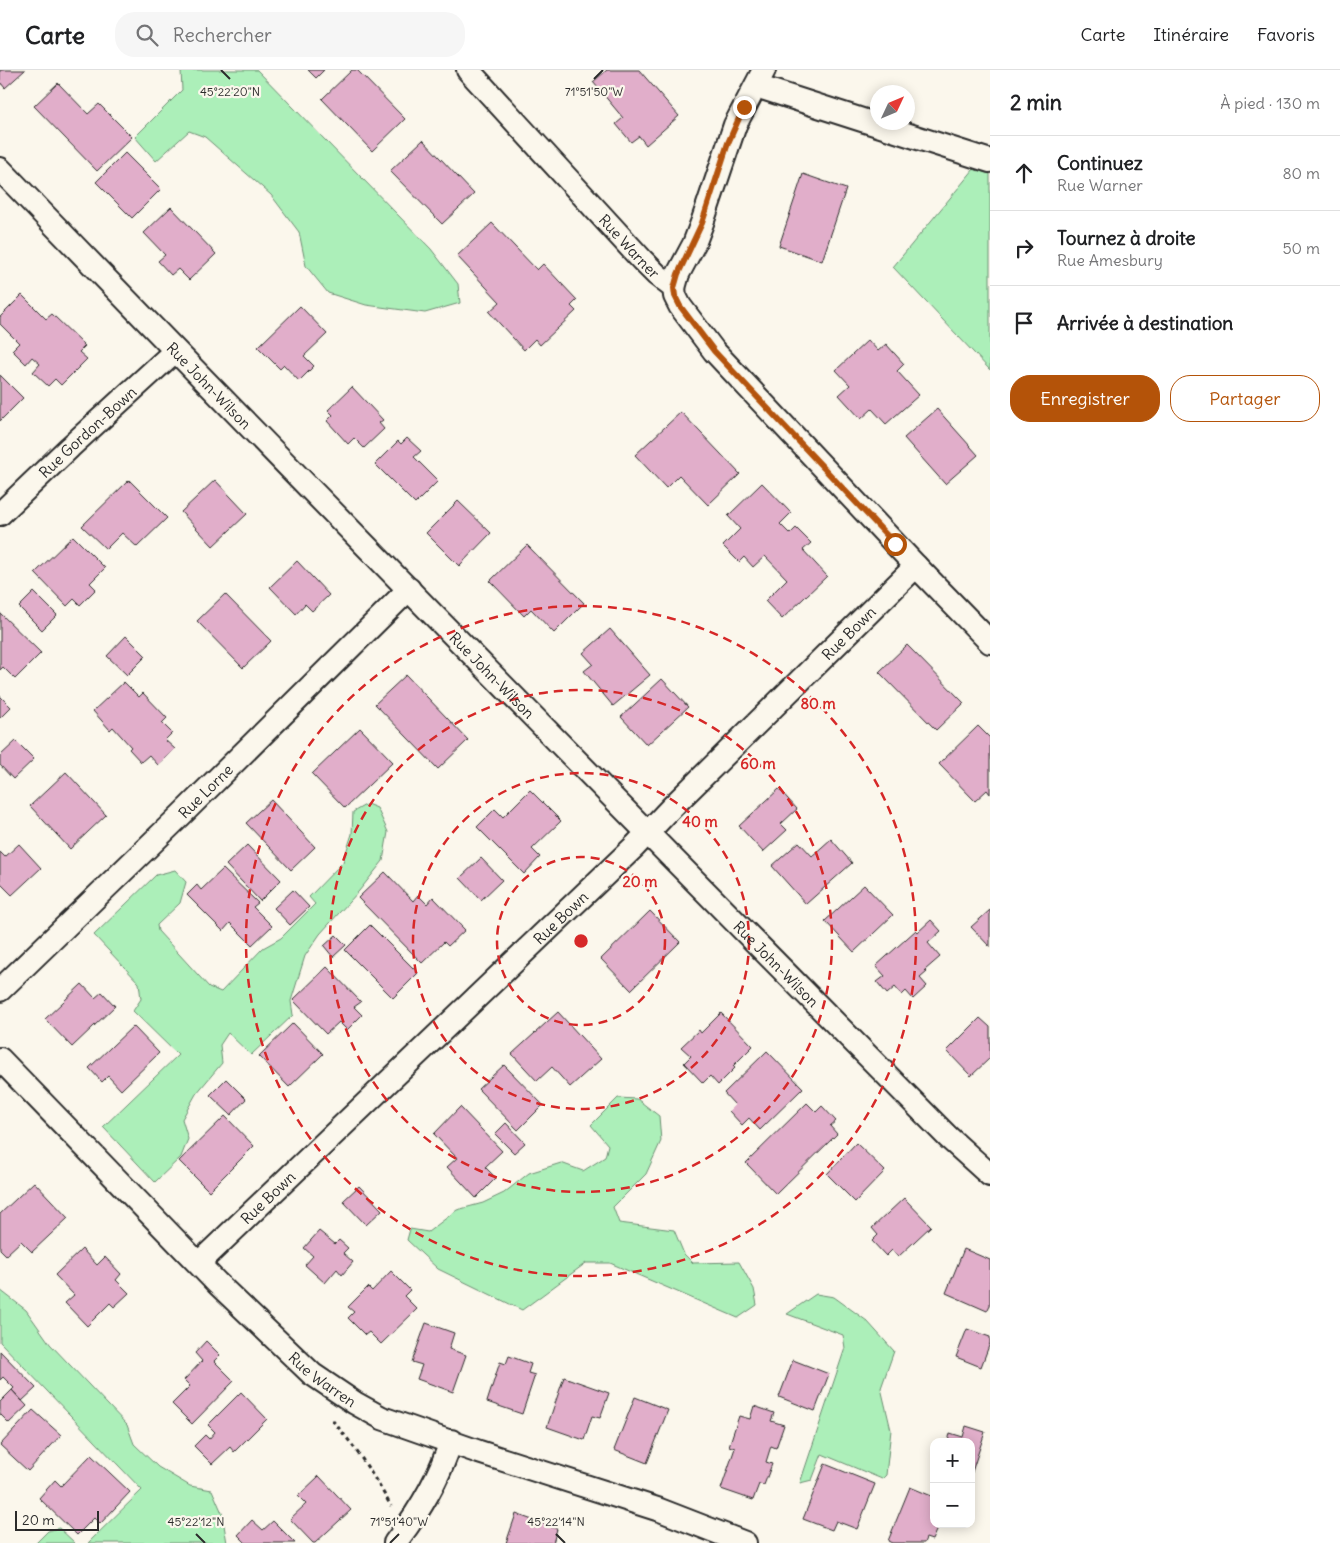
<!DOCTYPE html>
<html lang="fr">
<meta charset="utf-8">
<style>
body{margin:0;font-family:Delius,sans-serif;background:#f6f6f6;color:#202124}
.controls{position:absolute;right:15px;bottom:15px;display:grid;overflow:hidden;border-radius:10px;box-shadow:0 2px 12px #0003}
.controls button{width:45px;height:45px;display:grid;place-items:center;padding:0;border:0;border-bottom:1px solid #e0e0e0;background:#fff;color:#202124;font:25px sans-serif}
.compass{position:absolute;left:870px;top:15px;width:45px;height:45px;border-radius:50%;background:#fff;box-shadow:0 2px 12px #0003;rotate:46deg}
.scale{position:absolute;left:15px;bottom:12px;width:84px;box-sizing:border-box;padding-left:5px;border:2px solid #2b2b2b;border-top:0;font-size:14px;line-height:18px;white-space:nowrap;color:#2b2b2b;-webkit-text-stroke:4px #fbf7ec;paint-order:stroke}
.stop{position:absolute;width:15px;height:15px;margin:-11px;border:4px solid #b45309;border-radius:50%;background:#fff}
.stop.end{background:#b45309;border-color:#fff;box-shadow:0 1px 5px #0008}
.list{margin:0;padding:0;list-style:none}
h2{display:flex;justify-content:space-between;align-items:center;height:65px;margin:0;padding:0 20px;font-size:21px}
h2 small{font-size:16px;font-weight:400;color:#757577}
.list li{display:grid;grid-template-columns:32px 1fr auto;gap:15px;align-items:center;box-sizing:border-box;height:75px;padding:0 20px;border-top:1px solid #e0e0e0}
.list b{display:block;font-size:19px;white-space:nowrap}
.list p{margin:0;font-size:16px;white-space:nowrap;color:#757577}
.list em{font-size:16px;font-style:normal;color:#757577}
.actions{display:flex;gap:10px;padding:15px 20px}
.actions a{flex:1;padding:11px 0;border:1px solid #b45309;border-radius:20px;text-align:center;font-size:18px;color:#b45309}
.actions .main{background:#b45309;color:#fff}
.icon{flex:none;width:28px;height:28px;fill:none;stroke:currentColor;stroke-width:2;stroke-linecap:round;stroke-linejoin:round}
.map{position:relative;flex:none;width:990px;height:1473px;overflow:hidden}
header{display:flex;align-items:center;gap:30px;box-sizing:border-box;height:70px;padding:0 25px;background:#fff;border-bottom:1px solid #e0e0e0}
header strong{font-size:24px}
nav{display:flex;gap:28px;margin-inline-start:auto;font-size:18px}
.search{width:350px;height:45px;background:#f6f6f6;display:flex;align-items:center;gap:12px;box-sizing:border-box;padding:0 18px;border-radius:20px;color:#757577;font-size:19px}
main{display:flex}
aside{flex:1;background:#fff}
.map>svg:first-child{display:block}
</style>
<header>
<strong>Carte</strong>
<div class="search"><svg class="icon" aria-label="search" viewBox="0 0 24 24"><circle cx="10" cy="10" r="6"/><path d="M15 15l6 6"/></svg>Rechercher</div>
<nav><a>Carte</a><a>Itinéraire</a><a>Favoris</a></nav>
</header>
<main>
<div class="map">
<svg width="990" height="1473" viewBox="0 0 990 1473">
<rect width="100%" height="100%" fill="#fbf7ec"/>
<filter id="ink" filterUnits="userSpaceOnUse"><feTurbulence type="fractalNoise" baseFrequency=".02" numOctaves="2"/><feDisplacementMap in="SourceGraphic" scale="10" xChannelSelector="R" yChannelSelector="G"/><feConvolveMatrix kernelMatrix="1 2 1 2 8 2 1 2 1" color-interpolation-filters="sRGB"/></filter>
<g filter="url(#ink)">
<!-- green -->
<path fill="#acefb9" stroke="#6c8d72" d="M181,0H257L431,179L458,214L460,233L425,243L366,235L328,223L306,196L299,162L271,125L205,67L189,61L156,91L135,67L182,20Z
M974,99L990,104V300L893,197Z
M367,734L377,738L388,762L383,791L359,821L320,864L305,886L291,931L293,945L251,985L228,963L220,975L222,993L196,1024L182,1049L188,1069L181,1087L155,1112L103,1057L178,985L133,941L141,929L139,913L94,865L156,805L175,800L186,812L180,833L157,855L158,861L209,917L221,922L263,878L281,868L315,834L309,827L343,792L352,764L353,742Z
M618,1028L637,1029L659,1046L661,1071L646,1104L613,1137L619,1153L674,1160L684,1184L693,1193L739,1192L754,1219L757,1235L738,1248L610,1193H586L522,1240L438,1199L407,1170L410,1159L428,1162L457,1140L483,1133L504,1123L529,1103L561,1093L583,1101L605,1087L608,1075L591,1055Z
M0,1220L26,1240L50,1274L127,1355L134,1374L158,1397L190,1416L212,1420L222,1443L227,1473H88L142,1420L0,1272Z
M816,1224L834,1227L867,1251L894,1281L881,1318L891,1360L886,1405L882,1409L822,1384L812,1410L800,1413L845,1278L843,1265L787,1244Z
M59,1458L75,1473H36L48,1461Z"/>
<!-- building -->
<path fill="#e1aeca" stroke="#2b2b2b" d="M0,0H25L5,18L0,12Z
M308,0H324L316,8Z
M352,0H357L405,49L372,81L322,29Z
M607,0H639L679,46L646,75L639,66L631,72L616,54L623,48L593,12Z
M58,13L88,44L99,34L132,67L97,101L34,36Z
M423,70L474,124L442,154L390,101Z
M125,83L161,119L132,148L96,112Z
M803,104L846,119L822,191L779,176Z
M171,137L216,184L189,210L178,199L171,205L158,191L165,185L144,163Z
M492,153L537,200L543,194L577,230L571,236L576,241L540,275L535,269L524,280L489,242L500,232L457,186Z
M22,225L46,249L52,244L85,276L79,282L87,289L61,315L55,309L48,316L33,302L40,294L32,287L26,294L12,280L19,273L0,254V247Z
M300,236L327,264L304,286L314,296L299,311L284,295L280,299L258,277Z
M868,270L878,281L886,274L904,294L897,301L919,325L886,354L872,339L861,349L839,325L850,315L836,300Z
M0,305L23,328L0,351Z
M352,317L383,350L379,353L384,359L364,378L354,368L348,374L327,351L333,345L328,340Z
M937,339L978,385L945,414L904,368Z
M681,342L740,404L708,435L679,405L666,418L635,385Z
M407,368L421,381L414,387L438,411L415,434L375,394L398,371L401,374Z
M129,410L167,448L137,477L122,463L106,479L82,456Z
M215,410L247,444L213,476L181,442Z
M762,413L791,443L780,454L790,464L796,458L811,473L803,480L827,506L782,549L765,531L787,509L765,486L753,497L744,487L739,492L723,476L740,459L728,446Z
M458,431L491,463L459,496L426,463Z
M73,466L105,498L90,513L96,519L80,535L74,529L67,536L35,503Z
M527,475L584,533L554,563L531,539L524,546L490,511Z
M297,491L329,525L312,541L305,534L296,544L270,517Z
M34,522L57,545L42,560L19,537Z
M225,524L271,571L243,598L197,551Z
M0,543L41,583L15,609L3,597L0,600Z
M610,559L650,605L613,636L584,601L593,594L583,583Z
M126,566L146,586L127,605L107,586Z
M907,575L964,633L936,660L879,602Z
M406,605L468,670L438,699L375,634Z
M662,609L688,637L647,675L621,647Z
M124,612L139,627L143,623L167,648L162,653L172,663L165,670L175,679L158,695L149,685L141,692L129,679L131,677L113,657L110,660L93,641Z
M0,626L11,637L0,648Z
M978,656L990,668V724L987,720L975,731L939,694Z
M360,658L393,692L345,738L312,704Z
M16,671L34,689L13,709L0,695V686Z
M66,702L106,745L70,779L30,736Z
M779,719L797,739L781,754L787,760L763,782L739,756Z
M530,720L561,751L532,779L540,787L524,804L477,757L495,739L503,747Z
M271,730L315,777L291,800L246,753Z
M831,769L852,793L806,834L772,796L799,772L812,786Z
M19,774L41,798L12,825L0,813V782L5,787Z
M247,775L281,810L260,831L226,795Z
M481,788L502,810L481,830L460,808Z
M223,799L258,833L253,837L272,856L252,875L230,853L223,861L187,825L197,815L201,820Z
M385,802L413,831L418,825L427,834L433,827L465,860L448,876L444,872L422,893L358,828Z
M864,815L893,845L854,882L825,851Z
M293,820L309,837L290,855L274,838Z
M990,840V877L971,857Z
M650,841L680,872L631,920L601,889Z
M931,850L941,861L928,873L940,887L925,900L927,902L920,908L927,916L913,929L906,921L902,925L895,917L887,924L877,912L885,906L876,896L916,860L918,862Z
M370,855L418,903L393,928L345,880Z
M336,865L346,875L333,887L324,876Z
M327,897L361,932L354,937L362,945L347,960L339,952L326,964L293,930Z
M82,914L95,928L102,922L115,936L72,977L45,949Z
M558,942L601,989L570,1017L552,997L537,1011L512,984Z
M721,943L753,976L733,996L735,998L718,1015L710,1006L703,1013L684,993L691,986L681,977L699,960L701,963Z
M980,948L990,957V988L971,1006L947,981Z
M293,953L323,984L289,1017L259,986Z
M133,956L159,983L121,1020L108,1006L102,1012L89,998Z
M767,981L803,1018L760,1060L749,1048L742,1055L729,1041L735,1035L724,1023Z
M504,995L543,1035L518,1060L478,1019Z
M226,1009L246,1029L231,1045L210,1025Z
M807,1033L816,1042L822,1036L836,1051L830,1056L837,1064L776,1124L746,1093Z
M460,1037L502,1081L485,1097L496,1108L476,1128L447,1097L457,1088L434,1064Z
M225,1046L254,1076L209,1121L179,1091Z
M506,1053L525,1073L514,1083L495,1064Z
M856,1073L885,1101L855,1132L827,1104Z
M34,1112L68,1148L32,1182L21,1171L6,1185L0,1179V1144Z
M359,1116L382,1140L366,1155L343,1131Z
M904,1128L931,1156L898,1187L892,1180L886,1186L872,1171L878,1165L872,1158Z
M319,1161L335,1174L339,1170L348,1178L343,1183L353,1192L342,1205L337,1199L325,1213L305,1195L313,1186L304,1178Z
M82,1179L97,1195L105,1187L121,1204L116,1210L129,1223L114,1237L110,1233L87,1256L65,1233L74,1225L55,1205Z
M964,1179L990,1190V1235L987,1241L946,1223Z
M391,1201L410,1220L404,1226L417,1239L381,1274L369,1262L365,1265L348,1248L354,1242L348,1237L368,1217L372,1221Z
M426,1253L454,1263L449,1279L466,1285L453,1322L417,1309L422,1295L412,1292Z
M967,1259L990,1267V1273L981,1297L956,1287Z
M206,1271L220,1285L214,1291L234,1311L192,1354L172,1334L190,1316L184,1310L202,1291L195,1283Z
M0,1281L36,1318L22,1331L12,1320L14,1318L3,1307L0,1310Z
M509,1286L531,1294L528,1303L535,1305L522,1344L487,1332L500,1292L506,1294Z
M793,1290L829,1304L815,1341L779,1327Z
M564,1307L609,1323L600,1348L592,1346L584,1370L547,1357Z
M12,1320L27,1336L9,1353L0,1344V1332Z
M241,1322L267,1349L234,1382L230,1377L212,1394L194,1376L205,1365L209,1369L215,1362L208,1355Z
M635,1327L668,1340L647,1393L614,1380Z
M754,1336L774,1343L771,1351L784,1355L776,1378L771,1376L766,1392L772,1394L764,1415L759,1414L753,1430L721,1419L735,1378L729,1376L739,1346L750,1349Z
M33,1340L61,1365L28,1401L0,1375Z
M966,1356L985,1362L971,1405V1372H948L950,1363L963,1367Z
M91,1385L130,1422L100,1454L94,1448L77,1465L39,1428L55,1410L61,1416Z
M825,1394L875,1414L857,1459L836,1451L832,1460L803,1449Z
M319,1406L351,1440L315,1473H313L290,1449L306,1434L298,1426Z
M910,1417L934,1427V1454H939L932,1470L926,1468L924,1473H892L888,1471Z
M516,1444L557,1459L553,1473H506Z
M252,1450L263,1460L273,1451L295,1473H246L238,1465Z"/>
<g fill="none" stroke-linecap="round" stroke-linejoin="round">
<defs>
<g id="street">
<path id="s1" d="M468,0L642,190L657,205L674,218L675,226L680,236L714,281L916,496L990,572"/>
<path d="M756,16L990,91"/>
<path id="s2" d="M0,99C313,424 630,746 948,1067L990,1105"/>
<path d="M674,218L678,204L694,174L702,153L735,55L764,0"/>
<path id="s3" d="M0,444L70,377L175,281"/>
<path id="s4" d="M0,920L182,744L409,519"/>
<path id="s5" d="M0,989L217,1213L312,1304L355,1333L382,1348L479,1382L660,1440L745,1473"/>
<path id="s6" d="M199,1193L635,776L672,737L916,496"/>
<path d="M395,1473C419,1442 439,1409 451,1371"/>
</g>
</defs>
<!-- street casing -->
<use href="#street" stroke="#2b2b2b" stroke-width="26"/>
<!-- path -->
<path stroke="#2b2b2b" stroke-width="3" stroke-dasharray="4 4" stroke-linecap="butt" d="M332,1350C355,1376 374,1406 391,1436"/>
<!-- street -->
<use href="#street" stroke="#fbf7ec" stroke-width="22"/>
</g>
</g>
<g fill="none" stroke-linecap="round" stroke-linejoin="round" filter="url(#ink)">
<!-- route -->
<path stroke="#b45309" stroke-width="6" d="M744,37L728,73L702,153L678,204L674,218L675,226L680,236L714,281L895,474"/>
</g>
<!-- ticks -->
<path fill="none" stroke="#2b2b2b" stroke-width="2" d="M221,0L230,9M594,9L603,0M196,1464L205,1473M556,1464L565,1473M390,1473L399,1464"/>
<!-- distance rings -->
<g fill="none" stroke="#d62828" stroke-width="2.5" stroke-dasharray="9 6">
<circle cx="581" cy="871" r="84"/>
<circle cx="581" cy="871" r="168"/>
<circle cx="581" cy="871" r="251"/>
<circle cx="581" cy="871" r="335"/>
</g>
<g text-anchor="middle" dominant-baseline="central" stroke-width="4.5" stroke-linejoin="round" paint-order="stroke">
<!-- street labels -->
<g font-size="15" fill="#2b2b2b" stroke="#fbf7ec">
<text stroke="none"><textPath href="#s1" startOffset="239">Rue Warner</textPath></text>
<text stroke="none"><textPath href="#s2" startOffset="301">Rue John-Wilson</textPath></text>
<text stroke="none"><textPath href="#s3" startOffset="120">Rue Gordon-Bown</textPath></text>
<text stroke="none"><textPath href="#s6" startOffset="905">Rue Bown</textPath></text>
<text stroke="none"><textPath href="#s2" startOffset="706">Rue John-Wilson</textPath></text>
<text stroke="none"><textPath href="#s4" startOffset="286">Rue Lorne</textPath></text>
<text stroke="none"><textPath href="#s6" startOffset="500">Rue Bown</textPath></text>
<text stroke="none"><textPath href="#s2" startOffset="1111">Rue John-Wilson</textPath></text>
<text stroke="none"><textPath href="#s6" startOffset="95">Rue Bown</textPath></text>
<text stroke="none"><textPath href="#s5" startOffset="455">Rue Warren</textPath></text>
</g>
</g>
<g font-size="12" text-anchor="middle" fill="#2b2b2b" stroke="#fbf7ec" stroke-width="4.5" stroke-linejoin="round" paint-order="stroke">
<text x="594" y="26">71°51'50"W</text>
<text x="230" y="26">45°22'20"N</text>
<text x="196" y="1456">45°22'12"N</text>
<text x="556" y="1456">45°22'14"N</text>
<text x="399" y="1456">71°51'40"W</text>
</g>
<circle cx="581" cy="871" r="8" fill="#d62828" stroke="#fbf7ec" stroke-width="2.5"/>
<g font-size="15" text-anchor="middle" font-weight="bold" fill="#d62828" stroke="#fbf7ec" stroke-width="4.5" stroke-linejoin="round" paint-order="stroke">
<text x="818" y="639">80 m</text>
<text x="758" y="699">60 m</text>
<text x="700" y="757">40 m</text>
<text x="640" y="817">20 m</text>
</g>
</svg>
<div class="controls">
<button>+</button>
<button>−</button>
</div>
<svg class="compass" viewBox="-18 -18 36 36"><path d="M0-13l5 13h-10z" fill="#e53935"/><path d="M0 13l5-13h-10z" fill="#757577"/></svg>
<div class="scale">20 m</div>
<div class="stop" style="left:895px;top:474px"></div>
<div class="stop end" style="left:744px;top:37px"></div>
</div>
<aside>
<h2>2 min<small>À pied · 130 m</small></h2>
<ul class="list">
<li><svg class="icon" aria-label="ahead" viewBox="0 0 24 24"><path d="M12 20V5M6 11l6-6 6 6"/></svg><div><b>Continuez</b><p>Rue Warner</p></div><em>80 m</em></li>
<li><svg class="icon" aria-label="right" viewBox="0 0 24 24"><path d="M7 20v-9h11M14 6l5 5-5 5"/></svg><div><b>Tournez à droite</b><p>Rue Amesbury</p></div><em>50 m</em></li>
<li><svg class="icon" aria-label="arrive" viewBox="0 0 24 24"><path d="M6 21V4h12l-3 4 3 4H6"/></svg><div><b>Arrivée à destination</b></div></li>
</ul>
<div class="actions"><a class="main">Enregistrer</a><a>Partager</a></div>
</aside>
</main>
